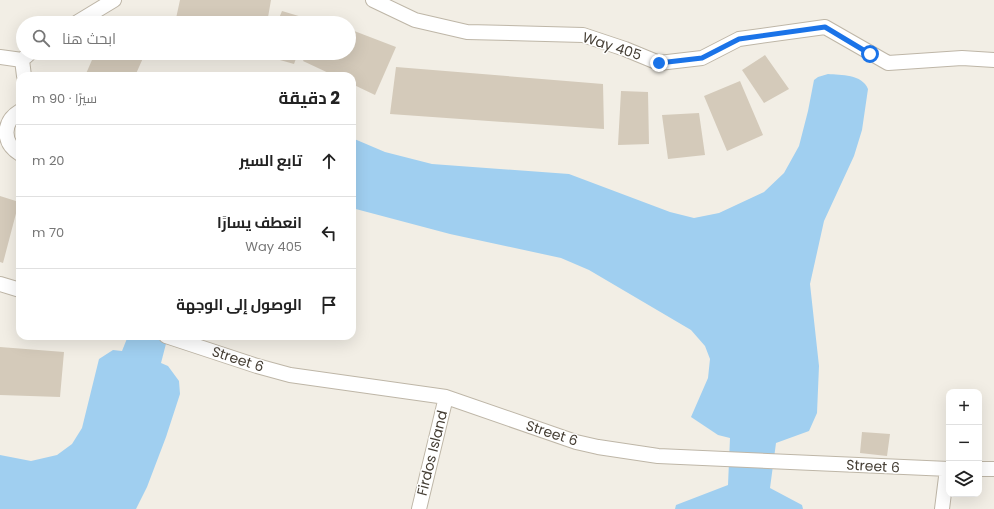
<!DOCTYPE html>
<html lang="ar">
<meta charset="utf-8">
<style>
body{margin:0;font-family:Poppins,Cairo,sans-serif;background:#f6f6f6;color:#222;direction:rtl}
.controls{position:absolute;right:12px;bottom:12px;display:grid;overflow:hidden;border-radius:8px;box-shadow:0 4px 16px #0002}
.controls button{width:36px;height:36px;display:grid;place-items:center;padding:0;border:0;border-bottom:1px solid #e0e0e0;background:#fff;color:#222;font:20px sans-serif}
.stop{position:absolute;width:12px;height:12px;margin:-9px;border:3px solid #1a73e8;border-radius:50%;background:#fff}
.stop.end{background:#1a73e8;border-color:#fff;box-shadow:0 1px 4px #0008}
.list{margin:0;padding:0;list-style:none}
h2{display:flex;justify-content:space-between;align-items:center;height:52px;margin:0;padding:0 16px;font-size:17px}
h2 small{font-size:13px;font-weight:400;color:#767676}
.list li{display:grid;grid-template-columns:26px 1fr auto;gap:12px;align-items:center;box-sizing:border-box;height:72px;padding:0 16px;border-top:1px solid #e0e0e0}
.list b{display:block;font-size:15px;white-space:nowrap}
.list p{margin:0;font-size:13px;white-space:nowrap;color:#767676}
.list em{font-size:13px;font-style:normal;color:#767676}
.icon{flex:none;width:22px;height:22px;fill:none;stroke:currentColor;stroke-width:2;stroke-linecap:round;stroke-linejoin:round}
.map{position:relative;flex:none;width:994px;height:509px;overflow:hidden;direction:ltr}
.search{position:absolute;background:#fff;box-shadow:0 4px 16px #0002;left:16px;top:16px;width:340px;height:44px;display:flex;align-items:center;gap:10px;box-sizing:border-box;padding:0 14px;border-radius:22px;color:#767676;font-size:15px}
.panel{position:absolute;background:#fff;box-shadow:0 4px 16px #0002;left:16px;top:72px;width:340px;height:268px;border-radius:12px;direction:rtl}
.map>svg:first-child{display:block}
</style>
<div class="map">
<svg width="994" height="509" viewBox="0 0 994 509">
<rect width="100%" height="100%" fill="#f2eee5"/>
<!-- water -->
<path fill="#a0cff0" d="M828,74C841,75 862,74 868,89L862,130L854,156L824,221L810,284L819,366L817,413L809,431L776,443L770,488L802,505L803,509H675L676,505L728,485L730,438L718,435L691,417L708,378L710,359L705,346L691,330L589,270L561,258L450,234L352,208V138L385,152L432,164L569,174L670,212L694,218L719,213L764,192L784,173L799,146L808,111L814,80L818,77Z
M128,336H168L161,363L168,366L179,381L180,394L166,437L147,487L136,509H0V455L31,461L57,455L72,444L82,428L99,359L113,350L122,351Z"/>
<!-- building -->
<path fill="#d4caba" d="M180,0H271L267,23H175Z
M282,11L312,20L311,23H277Z
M349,29L396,47L375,95L352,84V76H335L303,61L307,53H349Z
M95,53H128L143,58L135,76H85Z
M267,53H298L294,64L266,56Z
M765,55L789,89L764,103L742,70Z
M396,67L603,84L604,129L390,114Z
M740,81L763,135L727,151L704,96Z
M621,91L648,92L649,144L618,145Z
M699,113L705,155L668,159L662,115Z
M0,196L19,202L3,263L0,262Z
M0,347L64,352L60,397L0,395Z
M862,432L890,434L887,456L860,453Z"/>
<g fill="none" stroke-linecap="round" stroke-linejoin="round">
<defs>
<path id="minor" d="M373,0L415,20L467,32L583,35L625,49L659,63L702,58L739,39L825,27L888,63L962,58L994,60
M76,23L114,0
M0,57L22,60L30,53
M22,60L24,76
M20,111C2,122 2,143 20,154
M0,284L20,290
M166,336L257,366L290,375L446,397L576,442L598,447L658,456L949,469
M979,469H994
M419,509L446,397
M942,509L947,469"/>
</defs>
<!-- minor casing -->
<use href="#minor" stroke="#beb6a7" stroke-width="16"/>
<!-- minor -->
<use href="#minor" stroke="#fff" stroke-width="14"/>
</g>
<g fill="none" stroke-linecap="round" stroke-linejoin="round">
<!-- route -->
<path stroke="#1a73e8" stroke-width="5" d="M659,63L702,58L739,39L825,27L870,54"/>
</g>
<g text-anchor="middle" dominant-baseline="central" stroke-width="3" stroke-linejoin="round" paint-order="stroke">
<!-- street labels -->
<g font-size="14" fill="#453e34" stroke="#fff">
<text transform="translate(612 46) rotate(18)">Way 405</text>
<text transform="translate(238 359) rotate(18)">Street 6</text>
<text transform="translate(552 433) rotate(18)">Street 6</text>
<text transform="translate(432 453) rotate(-76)">Firdos Island</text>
<text transform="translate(873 466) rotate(3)">Street 6</text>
</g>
</g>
</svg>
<div class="controls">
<button>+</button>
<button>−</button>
<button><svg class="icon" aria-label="layers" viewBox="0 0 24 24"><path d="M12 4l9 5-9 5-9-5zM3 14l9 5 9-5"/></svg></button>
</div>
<div class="stop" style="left:870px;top:54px"></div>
<div class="stop end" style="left:659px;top:63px"></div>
<div class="search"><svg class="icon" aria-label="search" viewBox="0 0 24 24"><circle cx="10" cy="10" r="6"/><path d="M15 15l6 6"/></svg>ابحث هنا</div>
<section class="panel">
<h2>2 دقيقة<small>سيرًا · 90 m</small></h2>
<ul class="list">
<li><svg class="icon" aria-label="ahead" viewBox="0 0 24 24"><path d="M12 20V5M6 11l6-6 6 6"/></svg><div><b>تابع السير</b></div><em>20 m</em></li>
<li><svg class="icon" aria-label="left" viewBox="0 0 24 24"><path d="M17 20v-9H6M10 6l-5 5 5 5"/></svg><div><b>انعطف يسارًا</b><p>Way 405</p></div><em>70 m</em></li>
<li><svg class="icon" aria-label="arrive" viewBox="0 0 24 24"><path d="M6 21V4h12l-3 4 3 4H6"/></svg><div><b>الوصول إلى الوجهة</b></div></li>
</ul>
</section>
</div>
